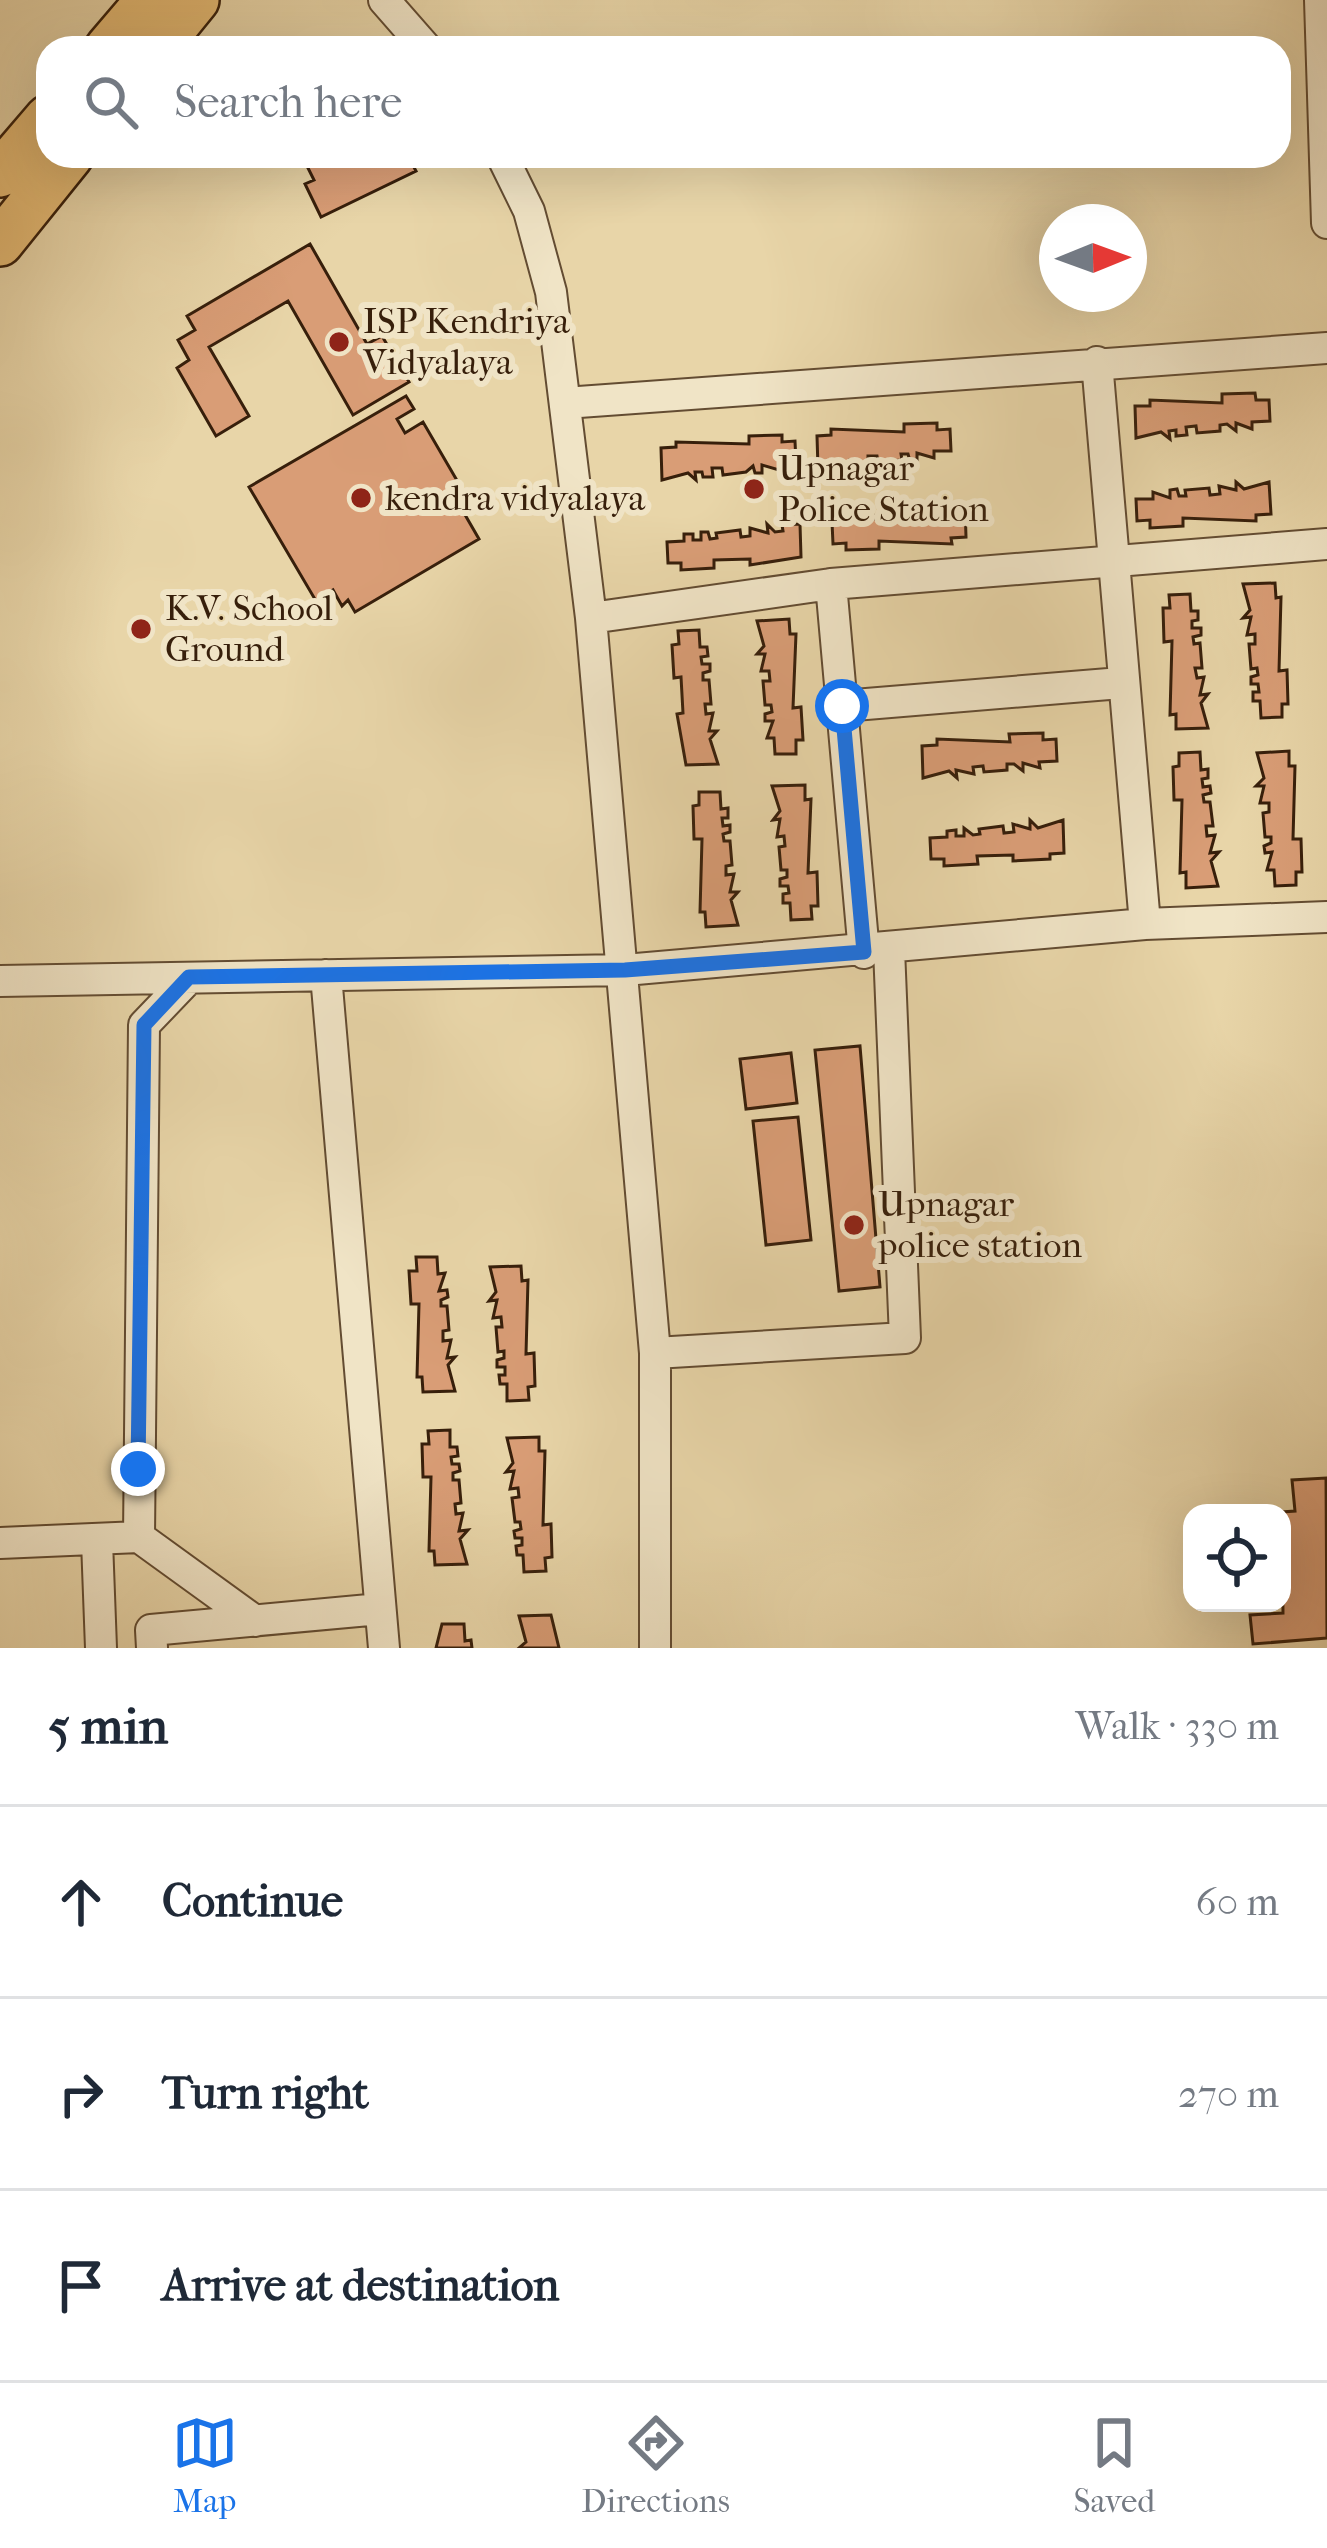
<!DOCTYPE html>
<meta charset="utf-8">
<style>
body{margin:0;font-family:"IM FELL French Canon",serif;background:#f6f6f7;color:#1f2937}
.controls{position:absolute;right:36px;bottom:36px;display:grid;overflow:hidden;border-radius:24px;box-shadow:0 12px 48px #0002}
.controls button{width:108px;height:108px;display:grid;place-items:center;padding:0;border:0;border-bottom:3px solid #e0e1e3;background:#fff;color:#1f2937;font:60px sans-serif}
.compass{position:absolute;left:1039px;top:204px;width:108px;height:108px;border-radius:50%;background:#fff;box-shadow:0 12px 48px #0002;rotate:89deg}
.stop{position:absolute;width:36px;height:36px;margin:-27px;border:9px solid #1a73e8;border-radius:50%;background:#fff}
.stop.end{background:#1a73e8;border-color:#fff;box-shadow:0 3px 12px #0008}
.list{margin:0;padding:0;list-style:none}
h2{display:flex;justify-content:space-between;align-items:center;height:156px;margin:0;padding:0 48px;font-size:51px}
h2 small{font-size:39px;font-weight:400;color:#747a83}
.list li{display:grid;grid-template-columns:78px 1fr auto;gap:36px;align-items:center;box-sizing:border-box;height:192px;padding:0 48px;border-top:3px solid #e0e1e3}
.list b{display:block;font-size:45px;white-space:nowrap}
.list em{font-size:39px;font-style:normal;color:#747a83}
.icon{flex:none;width:66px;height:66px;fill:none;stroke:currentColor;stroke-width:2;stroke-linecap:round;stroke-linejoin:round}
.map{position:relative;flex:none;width:1327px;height:1648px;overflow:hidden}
.search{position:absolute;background:#fff;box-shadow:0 12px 48px #0002;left:36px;right:36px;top:36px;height:132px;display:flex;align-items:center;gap:30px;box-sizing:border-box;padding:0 42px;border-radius:36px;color:#747a83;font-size:45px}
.sheet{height:732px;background:#fff}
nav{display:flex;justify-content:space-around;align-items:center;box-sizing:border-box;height:168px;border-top:3px solid #e0e1e3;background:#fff;font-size:33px;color:#747a83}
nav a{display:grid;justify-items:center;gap:6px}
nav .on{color:#1a73e8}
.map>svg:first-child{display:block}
</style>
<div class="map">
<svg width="1327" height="1648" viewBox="0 0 1327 1648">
<rect width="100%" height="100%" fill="#e8d5a8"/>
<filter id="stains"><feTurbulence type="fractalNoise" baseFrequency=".00167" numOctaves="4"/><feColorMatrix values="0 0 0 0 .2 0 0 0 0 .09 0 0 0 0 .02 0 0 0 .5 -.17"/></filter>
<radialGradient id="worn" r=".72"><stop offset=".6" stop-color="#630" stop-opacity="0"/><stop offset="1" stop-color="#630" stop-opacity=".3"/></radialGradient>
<!-- building -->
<path fill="#d99d76" stroke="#371f0b" stroke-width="3" d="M302,156H408L416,171L321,217L305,184L314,180Z
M310,244L367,344L382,336L409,382L353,415L288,301L209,347L249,416L216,436L177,368L189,360L178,340L195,330L187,316Z
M1255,393L1256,400H1269L1270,421L1252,422V429L1236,423V431L1227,424L1220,425V431L1197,433L1196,426L1186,427L1187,435L1176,436V430L1169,431L1170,439L1161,432L1136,438L1135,406H1150V400L1222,403V394Z
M406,396L414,409L397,419L405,433L423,422L473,508L464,513L479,539L355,612L348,600L342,606L333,590L316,601L249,487Z
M937,423V430L950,429L951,451H934V458L917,453V460L910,461L908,454H901L902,460L878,462L877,456H868V464L858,465L857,460H850L851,468L843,461L818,468L817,436L831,435V429L904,432V424Z
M782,435V442L795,441L796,463L779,464V470L762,465V473H755L753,466L746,472L723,475L722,468H712L713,477H703L702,472H695L696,480L688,473L662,480L661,448L676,447V442L749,444V436Z
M1236,482L1244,489L1269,482L1271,514L1256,515V521L1183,518V526L1150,528V520L1137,521L1136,499H1153V492L1170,498V490L1177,489L1179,496H1186L1185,490L1209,488L1210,495L1220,494L1219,486L1236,490Z
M932,505L940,512L965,505L966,537L951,538L952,544L879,541V549L846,550V543L833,544L832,522H849V515L866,520V513L872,512L875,519H882L881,513L905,511V518L916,517L914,509L932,513Z
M767,524L775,532L783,531L782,525L800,524L801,557L750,565V559L714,560V568L681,570V563H668L667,542L684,541V534H693V540H701V532H708L710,539L717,538L716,533L740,530L741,537L750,536V528L768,533Z
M1275,583L1276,598L1281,597L1279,671L1287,670L1288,704H1282V717L1261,718L1260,701H1253V692H1259L1258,684H1251V677L1258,675L1257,668L1251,669L1249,644H1255V634L1247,635L1251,617L1243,618L1250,610L1243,584Z
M1190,594L1191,611H1198V620L1192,621V628H1201V635L1193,637L1194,644L1200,643L1202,668H1195L1197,678L1204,677L1200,695L1208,694L1201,703L1208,728L1176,729V714L1170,715L1172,641L1164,642L1163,608H1170L1169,595Z
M789,619L790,634H796L793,708L801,707L803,740H796V754H775L774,738H767L773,721H765V714L772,712L771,705H765L763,681H770L769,671H761L765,654H757L764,646L757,621Z
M699,630L700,647H707L708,656L701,657L702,664H710V671L703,673V680H709L711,704H705L706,714L713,713L709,731H717L710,739L718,764L686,765L677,714L683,713L681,677L674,678L672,645L679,644L678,631Z
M1043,733V740L1056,739L1057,761L1039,762L1040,768L1023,763V771L1014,764H1007V770L984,772L983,766L973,767L974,774L956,770L957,778L949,771L923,778L922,746L937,745V739L1010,742L1009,734Z
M1289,751V766H1295L1293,839H1301L1302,872H1296V885L1275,886L1274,870H1267L1272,852L1265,853L1264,846L1271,843V837H1265L1263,813L1269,812V803H1260L1264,786H1256L1264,778L1257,753Z
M1200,752L1201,770L1208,769V778L1202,779L1203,787L1210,786L1211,793L1203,795L1204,802H1210L1213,826H1206L1207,836L1215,835L1210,853L1219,852L1211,861L1218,886L1186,888V872L1180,873L1182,800H1174L1173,767L1179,766V753Z
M805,785V800L811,799L808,873L817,872L818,906H811L812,919L791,920L790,903H783V894L789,893L788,886H780V879L787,877V870H781L779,847L785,846L784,836L777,837L780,819L773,820L780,811L772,786Z
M699,792H720L721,809L728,808V818H722L723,826L730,825V832L723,834L724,841H730L732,865L726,866V875L734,874L730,892H738L731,900L738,925L706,927L705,912H700L702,839H694L693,806L699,805Z
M1030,820L1038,828L1063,820L1064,853L1050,854V859L1013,861V855L977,856L978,864L944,866V859H931L930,838L947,837V831L956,830V836H964V828L973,835L980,834L979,829L1003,826L1004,833L1014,832L1013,824L1030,829Z
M860,1046L880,1287L839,1291L815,1050Z
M791,1053L797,1103L746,1109L740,1059Z
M798,1117L811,1240L766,1245L753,1121Z
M416,1257H437L438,1274L445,1273L439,1291L447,1290L448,1297L441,1300V1306H447L449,1330L443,1331V1341L451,1340L447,1358L455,1357L448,1365L455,1391L423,1392L422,1377H417L419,1304H411L409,1271H417Z
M521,1266L522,1281L528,1280L526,1354L534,1353L535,1386L528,1387L529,1400L507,1401V1384H500L499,1375H505V1367H497V1360L504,1358V1351L498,1352L496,1327H502L501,1317L493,1318L497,1300L489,1301L496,1292L490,1267Z
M450,1430V1447H457L458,1456L451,1457L452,1464H459L460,1471L453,1473V1480H459L461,1503L455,1504L456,1514L463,1513L459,1531L468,1530L460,1539L467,1564L435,1565L434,1551H429L431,1477H423L422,1444H429L428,1431Z
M539,1437V1451H545L543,1525L551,1524L552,1557L545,1558L546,1571L524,1572L523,1555H517L516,1546L522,1545V1538H515L514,1531L521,1529L520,1522H515L512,1498L519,1497L518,1488L510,1489L514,1471L506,1472L513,1463L507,1438Z
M1326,1478L1327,1638L1253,1644L1250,1615L1283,1613L1282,1513H1265L1295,1511L1292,1480Z
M551,1615L559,1648H519L526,1642L519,1616Z
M442,1624H464L465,1641L471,1640L472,1648H436Z"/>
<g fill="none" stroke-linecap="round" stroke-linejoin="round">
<defs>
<path id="minor" d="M384,0L426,48
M1320,0L1327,223
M502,156L529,211L551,292L591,618L655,1353V1648
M1097,362L1145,924
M565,403L1327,348
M831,584L864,953
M591,618L831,584L1327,544
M842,706L1121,683
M326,975L384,1648
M0,981L625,970L1145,924L1327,917
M655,1353L905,1338L889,949
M139,1537L144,1025L189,978
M97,1541L101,1648
M0,1543L139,1537L255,1621
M152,1648L151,1630L380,1609"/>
<path id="highway" d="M108,48L149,0
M157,48L196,0
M0,174L48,118
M0,243L70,156"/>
</defs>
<!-- minor casing -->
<use href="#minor" stroke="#634c32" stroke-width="34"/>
<!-- highway casing -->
<use href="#highway" stroke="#371f0b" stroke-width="50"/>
<!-- minor -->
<use href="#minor" stroke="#f0e4c6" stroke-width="30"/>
<!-- highway -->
<use href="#highway" stroke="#e4ba74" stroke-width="45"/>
</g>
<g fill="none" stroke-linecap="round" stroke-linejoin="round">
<!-- route -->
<path stroke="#1a73e8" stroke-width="15" d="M138,1469L144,1025L189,977L625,970L864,952L842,706"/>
</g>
<!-- markers -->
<g fill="#8f2418" stroke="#f0e4c6" stroke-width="4.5">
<circle cx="339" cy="342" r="12"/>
<circle cx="754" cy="489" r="12"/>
<circle cx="361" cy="498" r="12"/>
<circle cx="141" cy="629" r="12"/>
<circle cx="854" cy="1225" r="12"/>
</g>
<g text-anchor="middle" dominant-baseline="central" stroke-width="12" stroke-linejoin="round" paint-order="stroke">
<!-- poi labels -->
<g font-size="36" fill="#371f0b" stroke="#f0e4c6" text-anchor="start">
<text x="363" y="321">ISP Kendriya<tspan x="363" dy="41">Vidyalaya</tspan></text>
<text x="778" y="468">Upnagar<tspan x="778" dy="41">Police Station</tspan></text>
<text x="385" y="498">kendra vidyalaya</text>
<text x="165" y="608">K.V. School<tspan x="165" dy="41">Ground</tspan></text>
<text x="878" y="1204">Upnagar<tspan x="878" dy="41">police station</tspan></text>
</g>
</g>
<rect width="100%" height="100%" filter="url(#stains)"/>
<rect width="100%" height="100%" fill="url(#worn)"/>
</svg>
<div class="controls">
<button><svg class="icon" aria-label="locate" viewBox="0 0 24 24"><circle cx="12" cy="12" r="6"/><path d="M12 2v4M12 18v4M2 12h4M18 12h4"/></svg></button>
</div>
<svg class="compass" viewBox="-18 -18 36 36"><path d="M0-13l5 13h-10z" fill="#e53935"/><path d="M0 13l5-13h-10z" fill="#747a83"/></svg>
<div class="stop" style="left:842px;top:706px"></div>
<div class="stop end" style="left:138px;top:1469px"></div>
<div class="search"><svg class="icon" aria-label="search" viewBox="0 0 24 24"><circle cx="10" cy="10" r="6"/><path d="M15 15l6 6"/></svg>Search here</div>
</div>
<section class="sheet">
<h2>5 min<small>Walk · 330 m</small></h2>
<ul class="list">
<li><svg class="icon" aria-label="ahead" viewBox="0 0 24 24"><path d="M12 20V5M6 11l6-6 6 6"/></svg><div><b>Continue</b></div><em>60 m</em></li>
<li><svg class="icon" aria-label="right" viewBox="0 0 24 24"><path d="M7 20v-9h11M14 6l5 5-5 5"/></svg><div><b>Turn right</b></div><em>270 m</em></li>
<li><svg class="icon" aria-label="arrive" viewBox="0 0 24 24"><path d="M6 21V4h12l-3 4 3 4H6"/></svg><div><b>Arrive at destination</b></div></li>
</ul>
</section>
<nav>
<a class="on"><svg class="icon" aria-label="map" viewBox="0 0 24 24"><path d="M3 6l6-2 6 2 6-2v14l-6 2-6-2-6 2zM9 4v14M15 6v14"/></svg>Map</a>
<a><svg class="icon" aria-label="directions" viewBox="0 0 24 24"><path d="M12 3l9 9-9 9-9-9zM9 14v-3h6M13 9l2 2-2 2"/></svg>Directions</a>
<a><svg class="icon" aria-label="saved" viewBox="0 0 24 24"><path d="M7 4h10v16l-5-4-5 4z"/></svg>Saved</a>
</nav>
